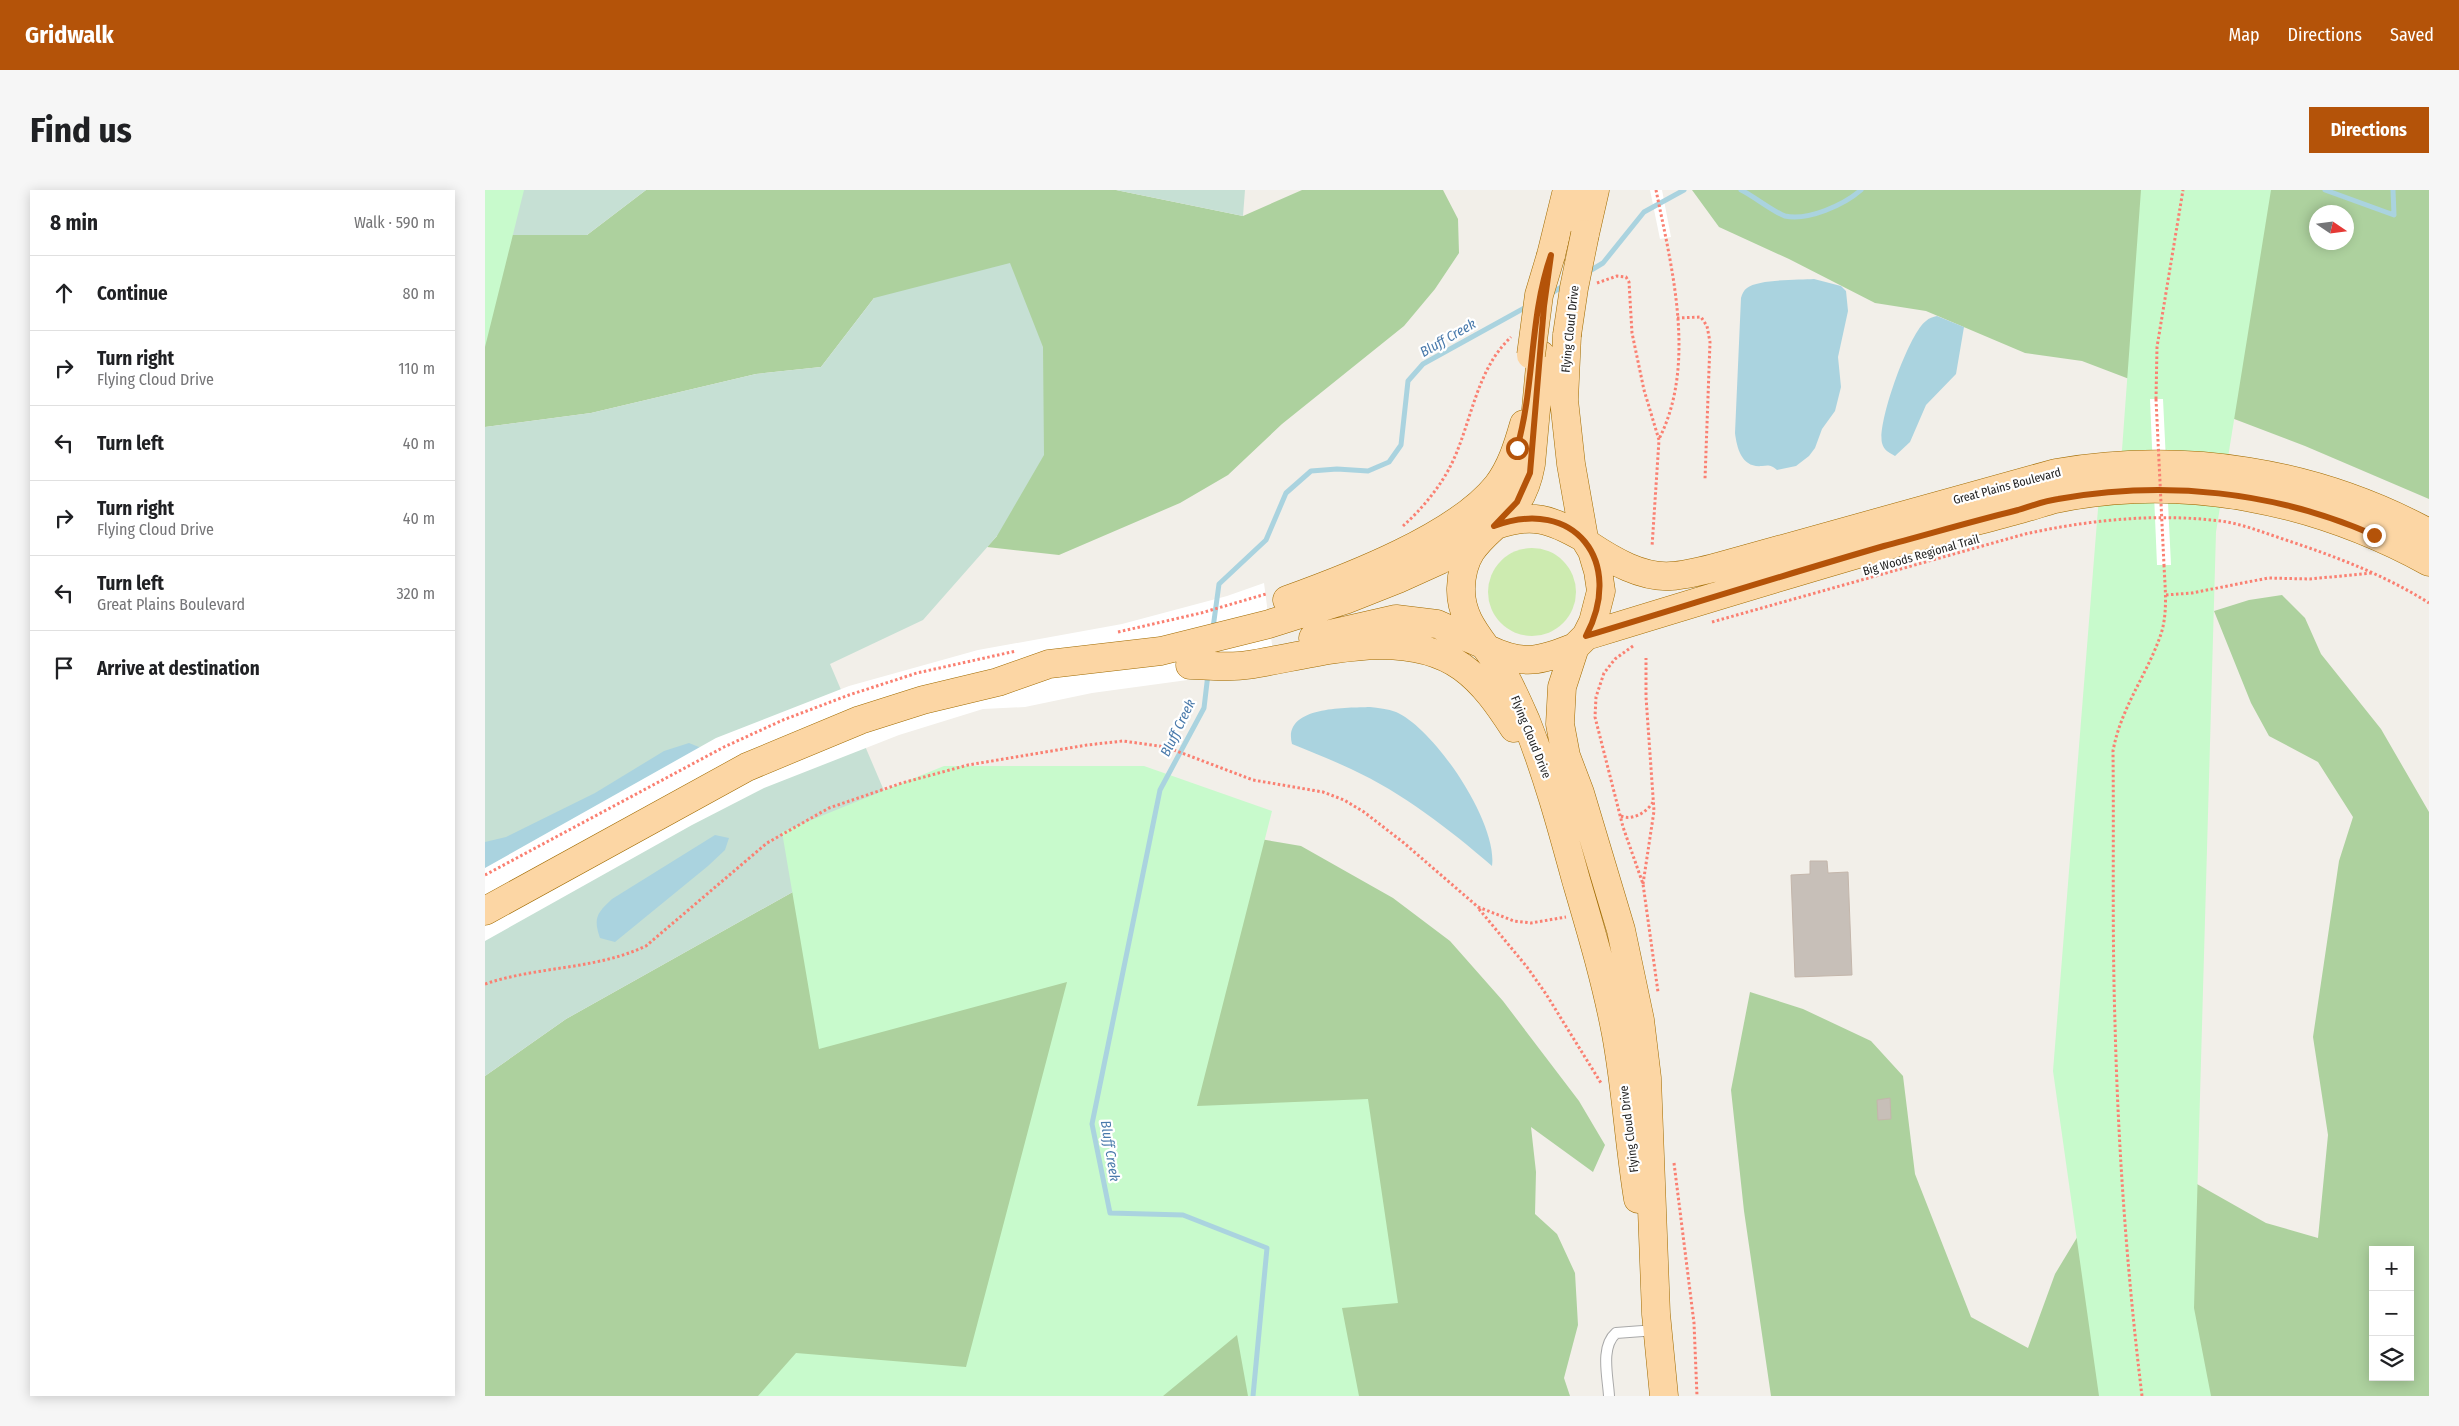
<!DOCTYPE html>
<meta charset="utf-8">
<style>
body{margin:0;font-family:"Fira Sans Condensed",sans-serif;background:#f6f6f6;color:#202124}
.controls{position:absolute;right:15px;bottom:15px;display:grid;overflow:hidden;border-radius:0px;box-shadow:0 2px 12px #0003}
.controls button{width:45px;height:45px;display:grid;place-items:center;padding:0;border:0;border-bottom:1px solid #e0e0e0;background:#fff;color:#202124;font:25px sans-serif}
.compass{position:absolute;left:1824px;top:15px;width:45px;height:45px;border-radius:50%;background:#fff;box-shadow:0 2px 12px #0003;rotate:103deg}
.stop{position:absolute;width:15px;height:15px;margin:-11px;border:4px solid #b45309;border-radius:50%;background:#fff}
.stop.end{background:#b45309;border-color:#fff;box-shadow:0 1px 5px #0008}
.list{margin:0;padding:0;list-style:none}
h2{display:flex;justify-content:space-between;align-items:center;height:65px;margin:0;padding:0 20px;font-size:21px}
h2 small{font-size:16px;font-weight:400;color:#757577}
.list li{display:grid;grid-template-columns:32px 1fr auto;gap:15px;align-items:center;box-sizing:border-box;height:75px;padding:0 20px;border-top:1px solid #e0e0e0}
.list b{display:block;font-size:19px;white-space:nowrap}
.list p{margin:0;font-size:16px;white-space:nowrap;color:#757577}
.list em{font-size:16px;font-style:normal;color:#757577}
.icon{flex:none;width:28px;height:28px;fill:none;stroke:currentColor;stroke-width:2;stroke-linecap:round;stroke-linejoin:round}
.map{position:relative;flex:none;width:1944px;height:1206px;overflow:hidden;border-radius:0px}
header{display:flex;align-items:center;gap:30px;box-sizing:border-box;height:70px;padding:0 25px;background:#b45309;color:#fff}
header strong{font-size:24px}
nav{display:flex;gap:28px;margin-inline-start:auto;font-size:18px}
.intro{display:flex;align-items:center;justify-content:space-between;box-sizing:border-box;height:120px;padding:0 30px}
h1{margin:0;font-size:35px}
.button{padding:12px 22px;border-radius:0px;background:#b45309;color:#fff;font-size:18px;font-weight:700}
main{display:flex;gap:30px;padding:0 30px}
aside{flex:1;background:#fff;border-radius:0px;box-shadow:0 2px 12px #0003}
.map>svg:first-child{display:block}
</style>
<header>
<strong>Gridwalk</strong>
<nav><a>Map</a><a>Directions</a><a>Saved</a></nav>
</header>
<div class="intro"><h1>Find us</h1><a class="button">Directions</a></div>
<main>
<aside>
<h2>8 min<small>Walk · 590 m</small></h2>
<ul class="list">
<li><svg class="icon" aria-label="ahead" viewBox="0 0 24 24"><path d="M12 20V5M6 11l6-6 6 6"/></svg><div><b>Continue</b></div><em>80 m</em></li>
<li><svg class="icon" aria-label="right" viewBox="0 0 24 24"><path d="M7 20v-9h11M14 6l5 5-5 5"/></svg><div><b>Turn right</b><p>Flying Cloud Drive</p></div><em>110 m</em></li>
<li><svg class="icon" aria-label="left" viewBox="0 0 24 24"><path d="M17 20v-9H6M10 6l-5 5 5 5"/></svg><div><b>Turn left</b></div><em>40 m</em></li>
<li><svg class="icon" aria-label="right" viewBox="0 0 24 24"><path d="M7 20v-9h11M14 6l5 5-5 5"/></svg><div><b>Turn right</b><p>Flying Cloud Drive</p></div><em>40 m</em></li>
<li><svg class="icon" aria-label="left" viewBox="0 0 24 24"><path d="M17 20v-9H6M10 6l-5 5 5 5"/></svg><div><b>Turn left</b><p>Great Plains Boulevard</p></div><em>320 m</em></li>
<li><svg class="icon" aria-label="arrive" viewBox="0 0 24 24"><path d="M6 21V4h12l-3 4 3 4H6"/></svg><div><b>Arrive at destination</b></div></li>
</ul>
</aside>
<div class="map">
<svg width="1944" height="1206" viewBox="0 0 1944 1206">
<rect width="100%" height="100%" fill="#f2efe9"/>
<!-- grass -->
<path fill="#cdebb0" d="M1003 402a44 44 0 1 1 88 0a44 44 0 1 1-88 0Z"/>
<!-- forest -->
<path fill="#add19e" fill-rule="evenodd" d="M161,0H631L758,26L817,0H958L973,29L974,63L950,99L919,136L797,234L743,285L695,313L574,365L502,357L512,346L389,108L336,177L271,184L106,223L0,237V30L102,45Z
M1207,0H1944V309L1820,256L1597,171L1540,163L1441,121L1390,113L1304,69L1234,37ZM1832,22H1862V52H1832Z
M1797,405L1820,428L1836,464L1896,539L1944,622V1206H1286L1259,1021L1246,900L1265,802L1318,819L1386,851L1418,886L1430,984L1486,1127L1543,1158L1570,1084L1614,1011L1712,994L1781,1033L1833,1048L1843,945L1828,847L1854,671L1868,627L1833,572L1784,546L1766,513L1729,421L1764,410ZM1888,1060H1925V1187H1888Z
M616,622L816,656L908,708L965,751L1018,811L1094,911L1120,955L1108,982L1046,937L1051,982L1050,1024L1072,1044L1090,1083L1093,1135L1079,1188L1085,1206H0V886L81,829L356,675Z"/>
<!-- wetland -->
<path fill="#c6e0d4" d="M0,0H161L102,45H28Z
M631,0H760L758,26Z
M525,73L558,157L559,265L512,346L438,430L345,474L406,617L356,675L81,829L0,886V237L106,223L271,184L336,177L389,108Z"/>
<!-- park -->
<path fill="#c8facc" d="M0,0H39L0,157Z
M1656,0H1786L1731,342L1709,1118L1726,1206H1614L1568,881L1615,294L1634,301Z
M459,576H659L787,621L712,916L883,909L913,1113L857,1118L874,1206H763L752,1145L678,1206H273L311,1163L481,1177L582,792L334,859L297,642Z"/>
<!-- water -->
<path fill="#aad3df" d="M1329,89L1356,96L1361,101L1363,121L1353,167L1356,197L1350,221L1337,239L1330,258L1324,266L1311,276L1292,280C1286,275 1284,275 1277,276C1257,278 1252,259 1250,243L1256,108C1257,104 1259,100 1262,98C1273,89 1315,90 1329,89Z
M1452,126L1479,137L1471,184L1441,215L1425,252L1410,266C1403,262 1399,260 1397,253C1392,233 1424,143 1441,131C1444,128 1448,127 1452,126Z
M885,517C893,518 903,519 911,522C950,539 1013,633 1007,676C964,639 918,603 866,579C847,570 826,562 807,554C797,516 860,518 885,517Z
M204,553L246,570L0,717V652L21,647L110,603L179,561Z
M230,645L244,648L240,660L223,676L130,752L115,748C108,728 112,723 127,709Z"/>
<!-- pier -->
<path fill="#fff" d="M1165,0H1177L1186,47L1175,49Z
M1665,209H1678L1686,375H1672Z
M779,393L790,478L607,503L540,517L498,519L414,545L279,598L207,635L0,751V678L231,548L364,496L493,460L637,434L742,406Z"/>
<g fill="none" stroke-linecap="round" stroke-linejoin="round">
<!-- stream -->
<path stroke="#aad3df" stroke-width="5" d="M1256,0C1267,5 1290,23 1300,26C1323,31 1359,15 1376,0
M1840,0L1909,25L1908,0
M1103,82L1118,73L1159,22L1199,0
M1063,105L1080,95
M728,438L734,394L781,350L801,303L826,281L852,279L883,281L904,272L916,255L923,191L938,174L1043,116
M723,484L719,518L675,600L607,934L625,1023L698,1025L782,1058L768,1206"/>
</g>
<!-- building -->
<path fill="#c7bfb8" stroke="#c4b6ab" d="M1325,671H1342L1343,683L1363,682L1367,785L1310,787L1306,685L1325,684Z
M1405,908L1406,929L1393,930L1392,910Z"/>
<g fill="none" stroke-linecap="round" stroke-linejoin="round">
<defs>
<path id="lane" d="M1124,1206C1123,1187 1115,1157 1131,1143L1171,1140"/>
<path id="primary" d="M1100,44L1110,0
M1066,65L1082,0
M1082,145L1079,210L1086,274L1099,348L1107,361L1113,381L1116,401L1108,432L1101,446L1090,457L1077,497L1075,534L1081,566L1095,603L1136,740L1155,830L1162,888L1171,1124L1179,1206
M1056,165L1046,274C1043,291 1037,308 1025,321C1001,347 977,356 976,398C975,432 999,451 1015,478C1025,494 1033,513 1041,531C1062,584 1076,635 1091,690C1106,741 1121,791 1131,844C1141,898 1144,954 1153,1009
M1009,336C1046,322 1066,329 1099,348
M1104,355C1128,371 1157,388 1186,386C1203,385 1220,380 1236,376L1571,283C1700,261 1829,281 1944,343
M802,410C863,388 971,347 1012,296C1026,278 1033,255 1039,234
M1101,446C1202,415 1303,384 1404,355C1448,342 1492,331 1536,319C1547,316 1559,312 1570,309C1698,282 1831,310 1944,372
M828,448L911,429L952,434L997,454
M1003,459C1038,476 1056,471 1090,457
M705,475C724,475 744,478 762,475C829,465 917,435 977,477C999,493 1014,515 1029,538
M0,721L262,577L375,530L438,510L513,492L564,474L676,461L784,434L860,410L913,389L955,370L1002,341"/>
</defs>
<!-- lane casing -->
<use href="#lane" stroke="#a9a9a9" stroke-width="12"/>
<!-- primary casing -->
<use href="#primary" stroke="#a06b00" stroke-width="29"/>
<!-- path -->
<path stroke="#fa8072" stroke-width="3" stroke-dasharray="2.5 2.5" stroke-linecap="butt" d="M1171,0C1187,79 1212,174 1174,249
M1112,93L1132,86L1141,87L1144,92L1147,143L1159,200L1174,250L1167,357
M1192,128L1216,127L1222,136L1225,152L1220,289
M1671,209L1672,157L1698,0
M918,336C937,319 956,296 967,273C987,231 991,180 1026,147
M1681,405L1707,403L1783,388L1825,389L1887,383
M1227,432L1540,344C1604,330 1670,323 1736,331C1757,334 1777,342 1798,349C1849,366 1898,384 1944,413
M633,442L716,423L781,404
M1148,456L1130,469L1119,483L1111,507L1110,527L1138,637L1158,694L1173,802
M1136,626C1148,631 1162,622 1168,612
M0,685L239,557L298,530L364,505L432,483L531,461
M1158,694L1169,621L1161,507V468
M994,719L1042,777L1061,804L1116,893
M0,794C53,776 110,780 161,756L282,653L344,618L417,593L483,575L602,555L638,551L681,557L768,590L838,602L859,610L879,622L919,653L993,717L1029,731L1046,733L1081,727
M1189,973L1209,1133L1212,1206
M1657,1206C1642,1083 1633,957 1630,833C1627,742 1629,652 1628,561C1636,517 1662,485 1676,444C1683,422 1680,398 1679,375"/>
<!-- lane -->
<use href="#lane" stroke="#fff" stroke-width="10"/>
<!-- primary -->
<use href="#primary" stroke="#fcd6a4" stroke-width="28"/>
<defs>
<path id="primary-bridge" d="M1082,145L1089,98L1100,44
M1046,165L1054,105L1066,65"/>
</defs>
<!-- primary-bridge casing -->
<use href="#primary-bridge" stroke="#a06b00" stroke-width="29" stroke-linecap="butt"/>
<!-- path-bridge -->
<path stroke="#fa8072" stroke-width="3" stroke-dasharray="2.5 2.5" stroke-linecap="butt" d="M1671,209L1679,375"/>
<!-- primary-bridge -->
<use href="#primary-bridge" stroke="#fcd6a4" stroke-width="28"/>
</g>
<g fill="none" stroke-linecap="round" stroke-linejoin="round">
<!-- route -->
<path stroke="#b45309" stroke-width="6" d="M1032,258C1050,195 1044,128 1066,65L1059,116L1045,283L1032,312L1009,336C1090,306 1140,372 1101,446C1200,416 1299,385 1399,356C1444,344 1488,331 1533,320C1546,316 1559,311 1573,309C1680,290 1789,301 1889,345"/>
</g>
<g text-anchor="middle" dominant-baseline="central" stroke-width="4.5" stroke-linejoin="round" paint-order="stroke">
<!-- street labels -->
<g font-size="12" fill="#222" stroke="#fff">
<text transform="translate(1085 139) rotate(-84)">Flying Cloud Drive</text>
<text transform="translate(1522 296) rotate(-15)">Great Plains Boulevard</text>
<text transform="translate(1436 365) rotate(-16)">Big Woods Regional Trail</text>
<text transform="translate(1046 547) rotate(68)">Flying Cloud Drive</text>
<text transform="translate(1144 939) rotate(-97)">Flying Cloud Drive</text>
</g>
<!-- water labels -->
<g font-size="14" font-style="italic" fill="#4a7aab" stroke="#fff">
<text transform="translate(963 148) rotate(-30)">Bluff Creek</text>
<text transform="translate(693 538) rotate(-64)">Bluff Creek</text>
<text transform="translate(625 961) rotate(81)">Bluff Creek</text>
</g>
</g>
</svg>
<div class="controls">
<button>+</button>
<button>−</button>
<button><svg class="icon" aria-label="layers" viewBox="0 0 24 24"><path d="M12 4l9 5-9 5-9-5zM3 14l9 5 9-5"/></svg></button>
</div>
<svg class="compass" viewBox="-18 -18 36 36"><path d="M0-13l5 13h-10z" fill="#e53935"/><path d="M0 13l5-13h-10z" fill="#757577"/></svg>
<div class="stop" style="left:1032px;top:258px"></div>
<div class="stop end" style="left:1889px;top:345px"></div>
</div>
</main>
